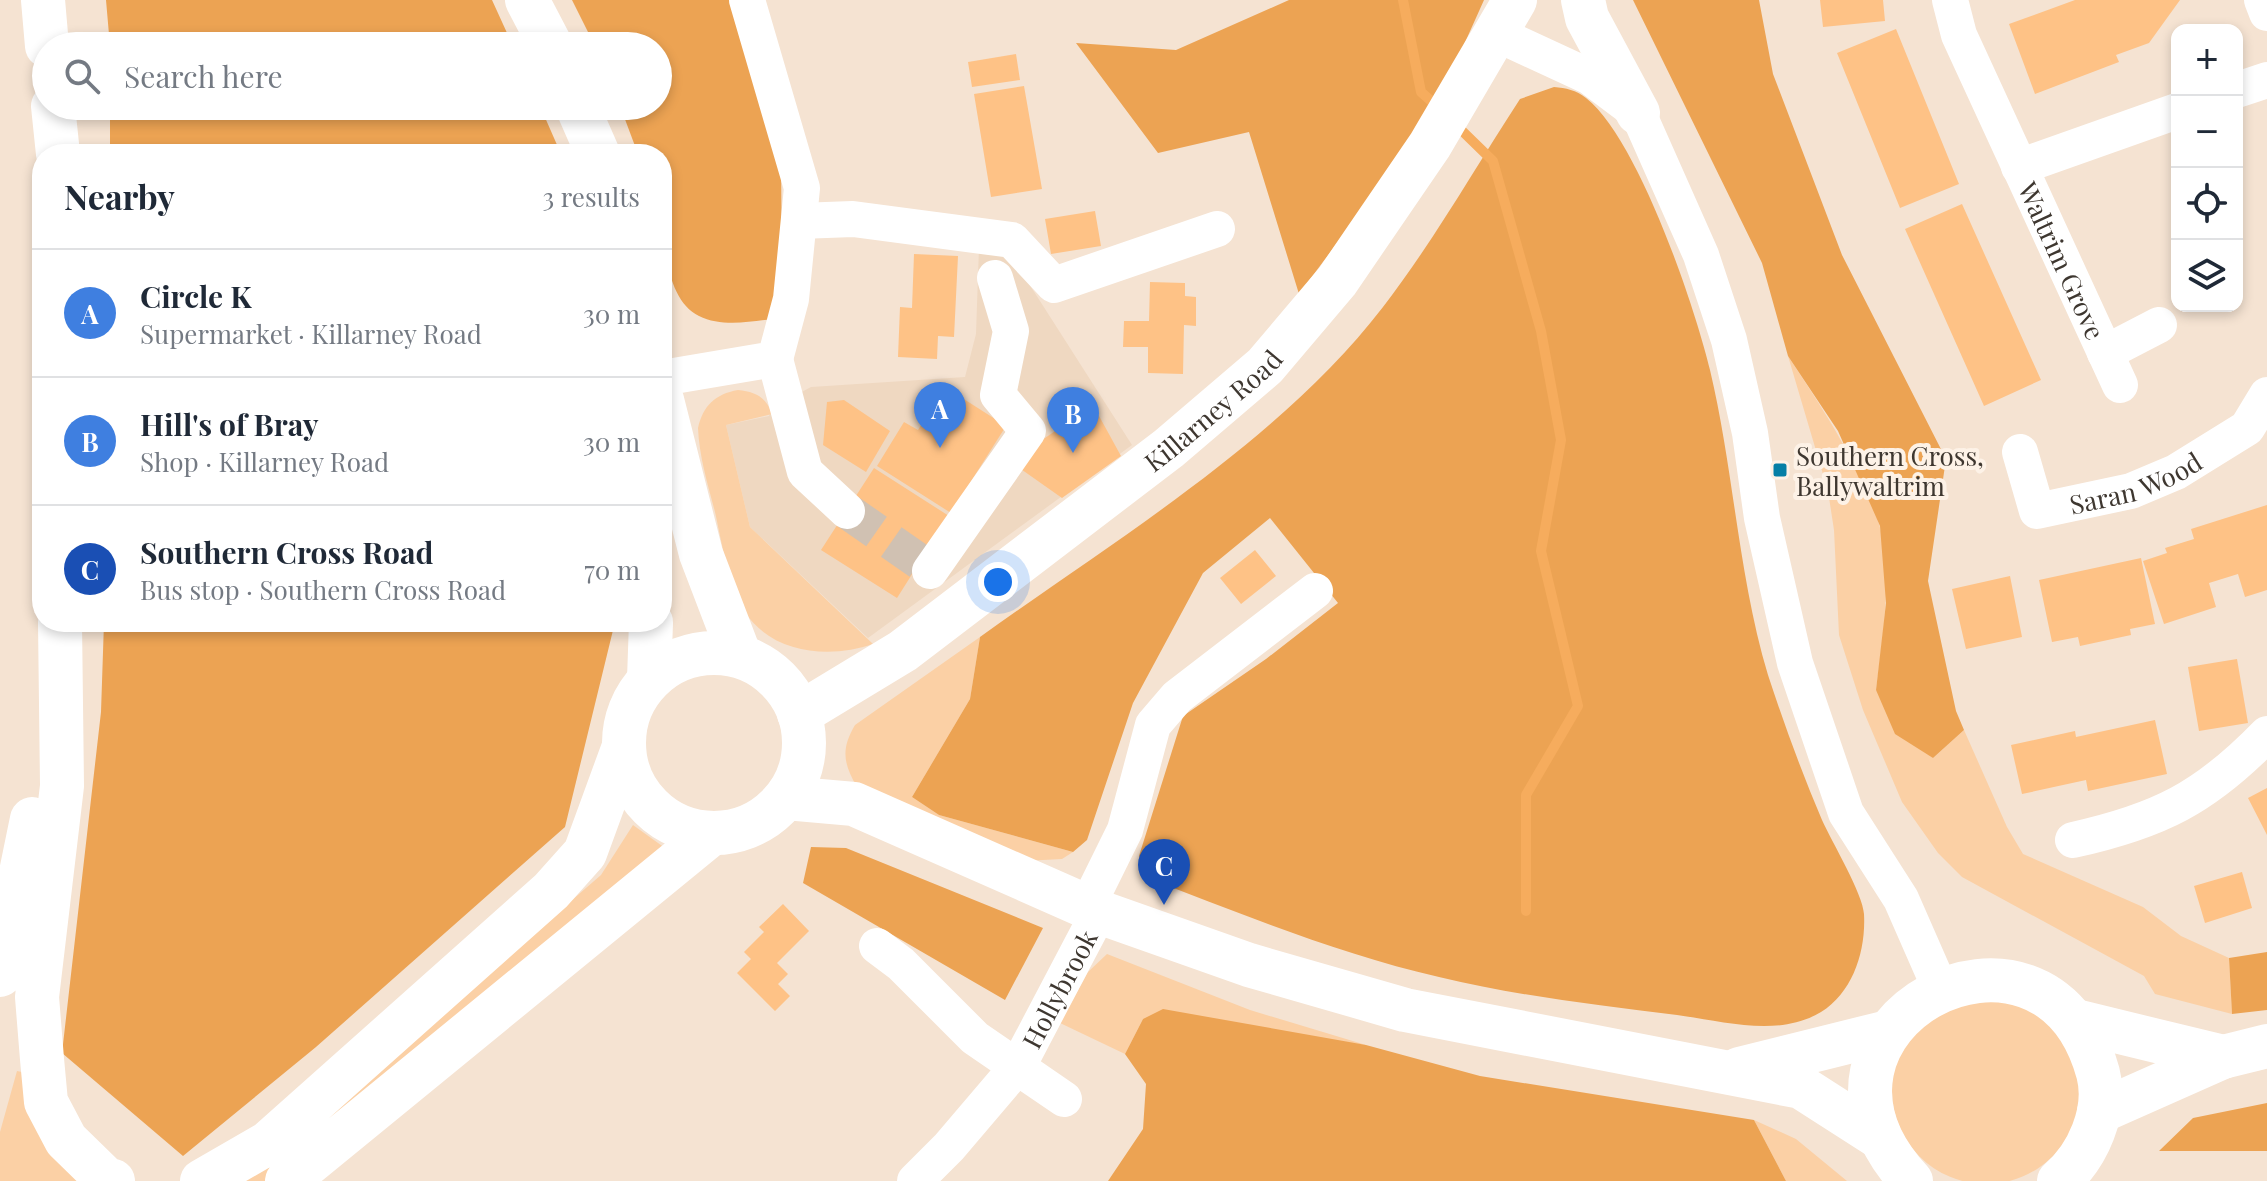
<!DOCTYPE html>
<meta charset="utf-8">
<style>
body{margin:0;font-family:"Playfair Display",serif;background:#f6f6f7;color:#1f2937}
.controls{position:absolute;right:24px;top:24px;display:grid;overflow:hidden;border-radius:16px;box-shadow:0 4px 12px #0003}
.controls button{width:72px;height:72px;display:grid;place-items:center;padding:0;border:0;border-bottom:2px solid #e0e1e3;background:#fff;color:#1f2937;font:40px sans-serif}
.you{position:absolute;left:998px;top:582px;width:28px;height:28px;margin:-20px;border:6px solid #fff;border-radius:50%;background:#1a73e8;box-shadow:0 0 0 12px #1a73e833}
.badge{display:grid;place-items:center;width:52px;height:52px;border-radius:50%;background:#067fa6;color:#fff;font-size:26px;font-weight:700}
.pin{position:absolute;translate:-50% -66px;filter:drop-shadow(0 2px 4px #0008)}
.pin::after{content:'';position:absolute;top:42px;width:28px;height:24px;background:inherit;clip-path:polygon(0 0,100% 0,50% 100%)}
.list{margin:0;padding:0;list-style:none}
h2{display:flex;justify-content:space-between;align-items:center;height:104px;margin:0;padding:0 32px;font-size:34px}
h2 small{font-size:26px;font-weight:400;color:#747a83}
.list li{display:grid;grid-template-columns:52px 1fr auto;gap:24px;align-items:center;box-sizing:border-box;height:128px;padding:0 32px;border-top:2px solid #e0e1e3}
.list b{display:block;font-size:30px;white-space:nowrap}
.list p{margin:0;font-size:26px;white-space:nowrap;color:#747a83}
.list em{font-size:26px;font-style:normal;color:#747a83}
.icon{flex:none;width:44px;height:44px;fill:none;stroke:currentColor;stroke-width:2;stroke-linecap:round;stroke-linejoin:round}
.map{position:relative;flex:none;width:2267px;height:1181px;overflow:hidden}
.search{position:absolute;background:#fff;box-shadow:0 4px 12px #0003;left:32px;top:32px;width:640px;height:88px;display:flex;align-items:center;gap:20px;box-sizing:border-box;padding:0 28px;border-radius:44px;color:#747a83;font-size:30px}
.panel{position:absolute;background:#fff;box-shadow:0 4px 12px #0003;left:32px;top:144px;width:640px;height:488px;border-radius:32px}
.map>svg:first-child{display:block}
</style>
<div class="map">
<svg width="2267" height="1181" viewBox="0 0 2267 1181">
<rect width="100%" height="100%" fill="#f5e3d2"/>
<!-- built -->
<path fill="#efd8c1" d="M979,247L1010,254L1132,445L868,638L750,527L726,425L769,416L772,408L811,387L965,377L976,334Z"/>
<!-- green -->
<path fill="#fbd0a5" d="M1788,356C1823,409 1859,463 1879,524C1894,572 1882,641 1876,690L1933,758L1964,730L2007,827L2023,854L2143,907L2181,936L2229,958L2232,1014L2155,994L2144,976L1962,877L1938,853L1902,802L1863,710L1839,635L1834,530L1828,491Z
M738,390C756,392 766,397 772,414L726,425L750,527L873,644C830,659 772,654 745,612C728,583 722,544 715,512C708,485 699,456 698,428C703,406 715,394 738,390Z
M980,637L970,699L912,797L939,815L1073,852L1062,859L1024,861L857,787C843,763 841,749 855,725Z
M633,825L665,848L266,1181H239L280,1153L601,875Z
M1107,954L1250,1010L1366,1045L1143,1019L1125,1054L1060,1023L1088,972Z
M1892 1090a94 94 0 1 1 188 0a94 94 0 1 1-188 0Z
M17,1071L22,1072L91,1181H0V1132Z
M1754,1120L1796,1139L1847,1181H1786Z"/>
<!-- forest -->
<path fill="#eca353" d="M106,0H492L513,46H110Z
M572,0H734L781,163L782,267L772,319C749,322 721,327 699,316C655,295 662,195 662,154H638L620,106H658V46H595Z
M1289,0H1484L1432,116L1299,294L1249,132L1158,153L1076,43L1176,50Z
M1633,0H1759L1773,74L1842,255L1946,459L1928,581L1956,711L1964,730L1933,758L1895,734L1876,690L1886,603L1880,526L1838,431L1788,356L1762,263Z
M1554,87C1566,88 1576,90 1586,98C1638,139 1694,304 1710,370C1734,471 1738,575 1768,675C1784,724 1802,773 1822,820C1832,842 1863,894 1864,914C1866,951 1853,992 1821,1012C1778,1038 1723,1021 1677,1015C1597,1005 1518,996 1439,977C1338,954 1242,914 1145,877L1139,856L1183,716L1266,659L1338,603L1270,518L1203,573L1133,703L1087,840L1073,852L939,815L912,797L970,699L980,637C1115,540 1281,440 1383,307C1433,242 1475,168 1520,99Z
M110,106H540L561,154H110Z
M104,622H615L565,827L316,1047L183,1156L62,1053L101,712Z
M811,847L846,848L1043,928L1005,1000L803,883Z
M2267,952V1010L2232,1014L2229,958Z
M1163,1009L1366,1045L1480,1076L1754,1120L1786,1181H1108L1143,1129L1146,1084L1125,1054L1143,1019Z
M2267,1103V1151H2159L2193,1118Z"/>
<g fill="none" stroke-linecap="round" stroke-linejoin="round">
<!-- stream -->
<path stroke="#f6ac5d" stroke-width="10" d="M1403,0L1421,92L1439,108
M1453,122L1493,161L1541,331L1561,440L1541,551L1578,706L1526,795V911"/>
</g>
<!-- building -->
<path fill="#fec286" d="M1820,0H1883L1885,21L1823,27Z
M2075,0H2180L2149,43L2116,55L2119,62L2035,94L2009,24Z
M1896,29L1959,184L1900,208L1837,53Z
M1016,54L1020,80L972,87L968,62Z
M1024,86L1042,189L991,197L974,94Z
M1962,204L2041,380L1984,406L1905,229Z
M1095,211L1101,246L1051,254L1045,219Z
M914,254L958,256L954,337L938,336L937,359L898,357L900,307L912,308Z
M1150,282L1185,283V296L1196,297V326L1184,325L1183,374L1148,373V347H1123L1124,321H1149Z
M945,387L1006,426L951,513L877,466L904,422L918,430Z
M844,400L890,431L866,472L823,445L827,402Z
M1093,405L1121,456L1062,498L1018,467L1029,449Z
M874,468L949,516L897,598L821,550Z
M2267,505V590L2245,597L2238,574L2209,583L2216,607L2164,624L2143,561L2167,553L2165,548L2194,539L2191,529Z
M1255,550L1276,576L1241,604L1220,578Z
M2141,558L2155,624L2130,629L2131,635L2080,646L2078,637L2052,642L2039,580Z
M2010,576L2022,637L1966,649L1952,589Z
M2237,659L2248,723L2199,731L2188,667Z
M2155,720L2167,774L2088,791L2086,780L2022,794L2011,745L2075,731L2076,737Z
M2267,788V835L2248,798Z
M2242,872L2252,908L2205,923L2194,886Z
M783,904L809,931L777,963L788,974L778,984L790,996L775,1011L737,973L751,959L744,952L764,932L759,927Z"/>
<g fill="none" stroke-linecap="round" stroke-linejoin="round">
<!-- minor-tunnel -->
<path stroke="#d0c1b2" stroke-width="36" stroke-dasharray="36 18" stroke-linecap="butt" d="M847,511L920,562"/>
<!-- minor -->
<g stroke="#fff" stroke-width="36">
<path id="s1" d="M1950,0L1959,35L2120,385"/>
<path d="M2262,0L2267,13"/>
<path d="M1497,34L1590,77L1638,113L1701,255L1729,340L1750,433L1762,518L1795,663L1846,813L1901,899L1940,988"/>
<path d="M2237,90L2267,80"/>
<path d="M2019,167L2177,111"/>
<path d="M799,221L853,219L1012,240L1054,285L1217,229"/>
<path d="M2105,353L2159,325"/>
<path d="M775,359L805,472L847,511"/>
<path d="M662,378L775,359L791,299L802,188L747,0"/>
<path id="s2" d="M2020,452L2037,511L2131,491L2176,472L2247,428L2267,395"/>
<path d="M930,571L1028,431L998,395L1011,331L995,278"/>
<path d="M2073,840C2159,821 2205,798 2267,734"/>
<path d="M1087,907L1125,830L1153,725L1177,697L1315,591"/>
<path d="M877,946L901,964L975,1038L1064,1099"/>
<path id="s3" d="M915,1181L949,1147L1018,1066L1099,912"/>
</g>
<!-- major -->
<g stroke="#fff" stroke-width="44">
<path d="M527,0L551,46"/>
<path d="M1583,0L1587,18L1638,113"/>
<path d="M577,106L598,154"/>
<path d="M662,400L701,554L740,656"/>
<circle cx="714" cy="743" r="90"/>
<path d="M649,679L651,622"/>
<path id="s4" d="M799,714L903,651L1169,448L1265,366L1337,281L1430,145L1515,0"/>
<path d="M786,798L854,804L1099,912L1249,965L1405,1010L1801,1087L1879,1137"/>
<path d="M2075,1021L2223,1057"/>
<path d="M1739,1069L1888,1032"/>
<path d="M2099,1112L2223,1057L2267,1046"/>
<path d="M1911,1181C1767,1026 2045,879 2098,1073C2108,1111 2088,1156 2059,1181"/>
</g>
<!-- highway -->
<path stroke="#fff" stroke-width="44" d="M43,0L47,46
M53,106L58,154
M60,622L62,786L37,997L42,1059L46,1102L66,1140L106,1179L113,1181
M0,975L32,819
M202,1181L268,1143L551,891L585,853L623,749
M287,1181L711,834"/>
</g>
<!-- markers -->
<rect fill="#067fa6" stroke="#fdf2e7" stroke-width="3" x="1772" y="462" width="16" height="16" rx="4"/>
<g text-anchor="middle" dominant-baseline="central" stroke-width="8" stroke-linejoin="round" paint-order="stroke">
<!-- street labels -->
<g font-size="26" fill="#3e3730" stroke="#fdf2e7">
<text stroke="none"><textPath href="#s1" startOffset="284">Waltrim Grove</textPath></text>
<text stroke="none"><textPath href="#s4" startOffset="514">Killarney Road</textPath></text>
<text stroke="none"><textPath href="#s2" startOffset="164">Saran Wood</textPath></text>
<text stroke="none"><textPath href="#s3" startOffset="242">Hollybrook</textPath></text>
</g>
<!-- poi labels -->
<g font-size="26" fill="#3e3730" stroke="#fdf2e7" text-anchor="start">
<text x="1796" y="455">Southern Cross,<tspan x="1796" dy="30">Ballywaltrim</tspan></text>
</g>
</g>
</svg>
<div class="controls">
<button>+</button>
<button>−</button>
<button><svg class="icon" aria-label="locate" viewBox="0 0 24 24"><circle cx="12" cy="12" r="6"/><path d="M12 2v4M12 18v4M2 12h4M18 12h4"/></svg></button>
<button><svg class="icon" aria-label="layers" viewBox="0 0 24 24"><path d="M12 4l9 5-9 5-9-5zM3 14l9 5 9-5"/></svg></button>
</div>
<div class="you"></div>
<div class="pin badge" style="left:940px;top:448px;background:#3f7fe0">A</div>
<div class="pin badge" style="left:1073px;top:453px;background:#3f7fe0">B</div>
<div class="pin badge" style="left:1164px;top:905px;background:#1a4fb4">C</div>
<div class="search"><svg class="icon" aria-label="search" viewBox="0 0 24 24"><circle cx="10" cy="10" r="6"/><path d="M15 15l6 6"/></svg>Search here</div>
<section class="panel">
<h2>Nearby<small>3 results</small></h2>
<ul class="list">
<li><span class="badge" style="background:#3f7fe0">A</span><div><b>Circle K</b><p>Supermarket · Killarney Road</p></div><em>30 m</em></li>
<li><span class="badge" style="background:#3f7fe0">B</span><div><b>Hill's of Bray</b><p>Shop · Killarney Road</p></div><em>30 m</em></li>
<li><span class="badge" style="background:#1a4fb4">C</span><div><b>Southern Cross Road</b><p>Bus stop · Southern Cross Road</p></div><em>70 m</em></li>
</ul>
</section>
</div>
